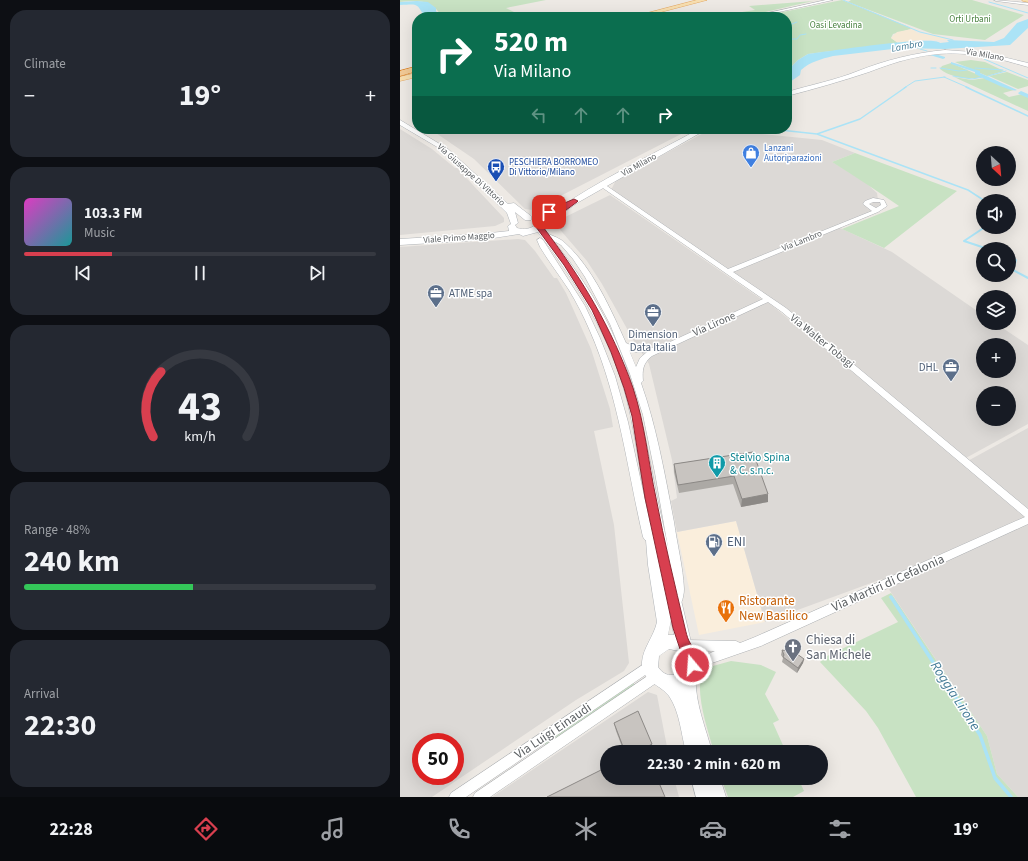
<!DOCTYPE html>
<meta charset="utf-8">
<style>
body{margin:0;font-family:"Source Sans 3",sans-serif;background:#242831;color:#f1f3f6;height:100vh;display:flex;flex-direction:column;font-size:15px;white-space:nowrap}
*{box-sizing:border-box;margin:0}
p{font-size:13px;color:#9ea1a6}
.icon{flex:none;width:22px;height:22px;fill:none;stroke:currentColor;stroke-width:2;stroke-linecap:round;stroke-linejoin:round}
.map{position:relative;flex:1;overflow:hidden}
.sheet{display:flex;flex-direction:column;gap:10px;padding:10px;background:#0d0f14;width:400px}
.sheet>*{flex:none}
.banner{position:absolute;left:12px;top:12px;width:380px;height:122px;border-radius:16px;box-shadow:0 4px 16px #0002;background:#0b6e4f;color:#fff;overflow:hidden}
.needle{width:26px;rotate:154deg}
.buttons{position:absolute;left:576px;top:146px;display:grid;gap:8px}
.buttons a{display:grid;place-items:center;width:40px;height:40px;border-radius:50%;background:#171b24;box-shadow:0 4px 16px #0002;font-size:20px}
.speed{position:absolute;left:12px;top:733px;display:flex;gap:8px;font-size:20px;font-weight:700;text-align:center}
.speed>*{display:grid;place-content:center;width:52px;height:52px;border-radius:50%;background:#171b24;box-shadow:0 4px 16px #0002;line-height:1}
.speed .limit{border:6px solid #d22;background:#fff;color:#111}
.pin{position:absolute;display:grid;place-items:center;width:34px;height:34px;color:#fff;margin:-17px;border-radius:8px;box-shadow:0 2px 6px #0006}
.me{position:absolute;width:44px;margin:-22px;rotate:342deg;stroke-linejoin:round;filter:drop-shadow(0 0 3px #0008)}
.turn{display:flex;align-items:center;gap:14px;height:84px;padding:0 16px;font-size:18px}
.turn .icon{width:52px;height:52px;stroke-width:2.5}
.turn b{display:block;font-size:28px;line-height:34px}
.lanes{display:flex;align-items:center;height:38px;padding:0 16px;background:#0003;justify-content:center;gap:20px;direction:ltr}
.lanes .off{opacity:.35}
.big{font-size:30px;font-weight:700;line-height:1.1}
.sheet .card{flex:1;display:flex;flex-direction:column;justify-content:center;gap:6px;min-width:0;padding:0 14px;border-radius:16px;background:#242831}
.sheet .dial{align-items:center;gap:0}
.dial svg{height:104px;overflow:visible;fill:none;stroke:#363941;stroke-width:7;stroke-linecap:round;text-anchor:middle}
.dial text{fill:#f1f3f6;stroke:none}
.song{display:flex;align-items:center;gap:12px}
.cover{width:48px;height:48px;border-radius:6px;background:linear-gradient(135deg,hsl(310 70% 55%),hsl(180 70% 35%))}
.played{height:4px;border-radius:2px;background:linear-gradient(90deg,#d83f4f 25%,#363941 25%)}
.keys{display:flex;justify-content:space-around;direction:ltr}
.heat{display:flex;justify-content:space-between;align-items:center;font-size:22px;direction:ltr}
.charge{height:6px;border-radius:3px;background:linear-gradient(90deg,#34c759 48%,#363941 0)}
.trip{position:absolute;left:200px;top:745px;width:228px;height:40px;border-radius:20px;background:#171b24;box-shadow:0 4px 16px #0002;font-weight:700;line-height:40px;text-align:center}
.dock{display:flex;height:64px;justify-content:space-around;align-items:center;background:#090b0e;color:#9ea1a6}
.dock .icon{width:28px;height:28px}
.dock .current{color:#d83f4f}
.dock b{font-size:18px;color:#f1f3f6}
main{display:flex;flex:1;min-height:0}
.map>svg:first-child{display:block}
.commercial{fill:#faeedc}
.industrial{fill:#dcd9d6;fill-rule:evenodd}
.green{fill:#c8e2c3}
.sand{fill:#f6e9d6}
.water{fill:#abe3f6}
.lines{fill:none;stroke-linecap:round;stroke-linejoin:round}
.stream-far3{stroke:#abe3f6;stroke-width:1}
.stream-far2{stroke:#abe3f6;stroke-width:1.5}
.stream-far1{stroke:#abe3f6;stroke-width:2}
.stream{stroke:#abe3f6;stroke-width:3.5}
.canal{fill:#abe3f6;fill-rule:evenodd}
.street-casing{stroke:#afb2b5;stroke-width:1}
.secondary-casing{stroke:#b0b4b8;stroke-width:1}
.primary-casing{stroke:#e3aa67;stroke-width:1}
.highway-casing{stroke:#da7a17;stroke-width:1}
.street{fill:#fff;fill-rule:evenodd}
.secondary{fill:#fff;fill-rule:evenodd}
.primary{fill:#f7deaf;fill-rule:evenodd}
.highway{fill:#f2ca96;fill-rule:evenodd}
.wall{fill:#aca9a5}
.shaded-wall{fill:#8c8986}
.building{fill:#c8c4c0;stroke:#8c8986}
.route{fill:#d83f4f;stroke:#8c2933}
.labels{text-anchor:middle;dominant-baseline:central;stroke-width:3;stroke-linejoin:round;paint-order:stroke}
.far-park-label{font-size:9px;fill:#47803e;stroke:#fff}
.far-street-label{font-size:9px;fill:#5c6063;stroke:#fff}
.far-shop-label{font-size:9px;fill:#366cbe;stroke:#fff;text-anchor:start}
.far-transit-label{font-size:9px;fill:#164399;stroke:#fff;text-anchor:start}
.far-water-label{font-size:10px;font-style:italic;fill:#437b96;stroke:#fff}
.service-label{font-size:11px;fill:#4e5e75;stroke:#fff;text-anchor:start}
.street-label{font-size:11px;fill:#5c6063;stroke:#fff}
.culture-label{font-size:11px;fill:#0d838f;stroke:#fff;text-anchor:start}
.near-service-label{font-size:13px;fill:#4e5e75;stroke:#fff;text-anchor:start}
.near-street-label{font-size:13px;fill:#5c6063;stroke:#fff}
.near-food-label{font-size:13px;fill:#c56008;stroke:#fff;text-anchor:start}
.near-worship-label{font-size:13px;fill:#5b616d;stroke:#fff;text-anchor:start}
.near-water-label{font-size:14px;font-style:italic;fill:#437b96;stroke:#fff}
</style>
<main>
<section class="sheet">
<div class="card"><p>Climate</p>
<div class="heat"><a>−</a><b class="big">19°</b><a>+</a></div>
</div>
<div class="card">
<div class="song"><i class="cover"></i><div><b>103.3 FM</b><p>Music</p></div></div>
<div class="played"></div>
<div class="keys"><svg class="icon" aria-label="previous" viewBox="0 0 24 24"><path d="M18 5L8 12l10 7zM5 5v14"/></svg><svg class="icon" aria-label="pause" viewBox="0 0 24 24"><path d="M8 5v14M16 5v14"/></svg><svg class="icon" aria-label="next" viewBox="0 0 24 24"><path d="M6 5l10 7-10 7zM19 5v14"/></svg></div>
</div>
<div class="card dial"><svg viewBox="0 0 100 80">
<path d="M14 69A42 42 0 1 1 86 69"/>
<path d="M14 69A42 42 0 0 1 20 19" stroke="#d83f4f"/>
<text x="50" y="56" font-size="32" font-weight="700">43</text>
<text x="50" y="72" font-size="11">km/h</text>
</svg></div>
<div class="card"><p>Range · 48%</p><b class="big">240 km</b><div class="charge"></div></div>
<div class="card"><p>Arrival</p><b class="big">22:30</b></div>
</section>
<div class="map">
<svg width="628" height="797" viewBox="0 0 628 797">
<rect width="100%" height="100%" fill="#ede9e4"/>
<path class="commercial" d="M336,521L365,622L299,635L277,532Z"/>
<path class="industrial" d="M0,129L32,149L55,168H57L104,218V222L95,226L0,235Z
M30,129H291L133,210L125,209L74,159Z
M311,129L422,140L455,153L432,162L463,180L477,193L478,200L485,205L438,227L492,252L583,315V323H595L628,345V424L564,459L384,310L211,190L216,180ZM583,345H609V371H583ZM583,393H609V419H583Z
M210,195L364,301L369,303L564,463L628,428V797H618L597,774L587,736L482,579L365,622L336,521L277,532L271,501L277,498L272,460L249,364L235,343L202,284L187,261L156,225L157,221Z
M118,239L125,240L135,251L154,278H157L166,293L191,349L210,409L213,427L194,431L214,525L229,663L224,671L176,700L32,797H0V247ZM21,742H55V776H21Z
M248,692L257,695L268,752H207V778H274L279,797H92Z"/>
<path class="green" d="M0,0H146L106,8L124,17H42C32,0 20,0 0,2Z
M442,0L509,27L511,29L493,34L491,38L498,43L408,54L398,60L387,71V17H358Z
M451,0H572L624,15L585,40L533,34L448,2Z
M413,1L344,17H310L355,10L349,6Z
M571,60L585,62L604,71L587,76L555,62Z
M551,63L583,77C570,80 551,78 540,69L542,66Z
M607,72L628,80V86L618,89L589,76Z
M554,77L572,80L585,78L614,90L603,93L609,97L622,94L628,97V111Z
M455,153L557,191L484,248L442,229L499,206C477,191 455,176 432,162Z
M491,593L587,736L597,774L618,797H516L478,728L466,711L420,662L425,657L498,622L481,598Z
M331,661L361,665L376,672L365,694L379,720L373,723L386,752H314C307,727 295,695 302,669Z
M234,683V685L145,745L144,743Z
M321,778H398L404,791L393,797H328Z"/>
<path class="sand" d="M512,29L517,33L543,37L547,40H517L498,43L491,38L497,32Z"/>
<path class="water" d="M17,1L28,2L36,8V11L40,17H25C16,3 19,4 0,5V2Z
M628,19V28L610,45L545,49L501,48L433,56C421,59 410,62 401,70L400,75L387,84V71L398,60L408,54C427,52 531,35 540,43L549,42L547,40L594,42L604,38L617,23Z"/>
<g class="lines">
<path class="stream-far3" d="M443,0L520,32L553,40
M589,2L628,13
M387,26L397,22
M387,39H397L400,35L406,34
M520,49L527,51
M579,55L587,58L584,59L628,78
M531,68H536
M540,68L559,71L567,70
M575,68L603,70
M553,76L572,79L583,77
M588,76L606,71
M544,77L569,88
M504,88L515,81L545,77"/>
<path class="stream-far2" d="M566,87L628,116
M371,129L417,134L460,119L506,87
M417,134L568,190L585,201"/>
<path class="stream-far1" d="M585,227L564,241L588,249
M609,256L616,260L613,270L628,278"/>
<path class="stream" d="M491,597L580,735L595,778L611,797"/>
<path class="canal" d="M532,53L545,57V58L543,59L530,55Z
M551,62L580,71V73L617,90C612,93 583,78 575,74V72L551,64Z
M621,91L628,94V98L619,94L618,93Z"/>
<g class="street-casing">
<path id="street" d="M426,0H433L356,17H349Z
M594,0L628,3V5L596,1Z
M200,184H204L328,269L472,211L463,204L465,201L473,198L484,200L487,206L478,212L333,272L386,308L628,509V524L361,646L312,663L292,672L288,671L286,667L288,663L315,651L284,650L280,649L279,645L280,641L284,640L336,641L340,643L355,637L625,517L382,312L368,302L252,356C243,363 242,370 243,381L241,383C257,428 265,476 274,522C277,544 283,567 284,589C284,593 283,599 281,603L277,605L273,603L272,600L274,590L272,570L255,473L243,415L230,374L210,324L185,277L173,259L161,245L141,234L144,232L146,233C153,236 160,238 165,243C193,268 211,310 226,343L237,348H257L363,299L200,186ZM473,202H480L481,205L476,208L469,204ZM229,350L236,352H247L240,358L236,367Z
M140,238L143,240L185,306L200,338L215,376L228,422L253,537L251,540L248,541L245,540L243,537C227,468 219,397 190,331C184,317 177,303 169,290C160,276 149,262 140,247L137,240Z
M250,660L254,661L256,665L254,669L66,797H49L51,793Z
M255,671L259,673L261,677L259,681L90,797H73L75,793Z"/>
</g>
<g class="secondary-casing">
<path id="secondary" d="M545,50L586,53L628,63V67C607,61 587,55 566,54C530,51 500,60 469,72C442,81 414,89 387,96V92C410,85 436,80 458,71C486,60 514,53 545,50Z
M0,120L48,149L108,204L114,203L131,216V220H125L115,212L118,223L115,225L117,228C132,233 141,220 153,212C199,180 250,156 299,129H307L177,203L143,227C164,254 184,280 200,309C234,369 244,431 257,497C267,546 280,594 291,642C297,648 302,658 299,667C298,670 296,673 296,676C294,701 306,728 312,752H286C281,734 280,712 269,696C260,684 241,682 242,662C243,648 254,636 257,622L248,565L245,528L250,523C241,482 237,441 227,400C211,338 177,283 138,232L123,236L119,234L81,240L0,245V239L81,234L109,231L108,226L111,224L107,213L44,151L0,125ZM271,620L274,635H268ZM269,649L279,651L285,658C284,674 268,682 258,667L259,656Z
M291,778H320L326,797H296Z"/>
</g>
<g class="primary-casing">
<path id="primary" d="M297,0H307L242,17H232Z
M622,0H628V2L623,1Z
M17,73V77L0,81V77Z"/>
</g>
<g class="highway-casing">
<path id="highway" d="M14,67H17V71L0,76V71Z"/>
</g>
<use href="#street" class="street"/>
<use href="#secondary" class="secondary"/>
<use href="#primary" class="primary"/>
<use href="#highway" class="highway"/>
</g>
<path class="wall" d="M353,452L368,502L341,507L333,484L279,493L274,472V464Z
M382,650L404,659L403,663L397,673L382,662L383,658L381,655Z
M214,723L253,752H224L216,731Z"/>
<path class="shaded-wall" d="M368,494V502L341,507L342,499Z
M404,659L403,663L397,673L398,668Z
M252,744L253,752H246L245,748Z"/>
<path class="building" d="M353,452L368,494L342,499L334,476L278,485L274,464Z
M389,648L404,659L398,668L383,657L384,655L382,650L387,651Z
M238,711L252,744L245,748L247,752H225L214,723Z
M207,767V778H257L265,797H147Z"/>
<path class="route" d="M174,199L178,201L177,202L143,227C181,277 212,328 233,388C245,424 248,461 256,498C264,541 275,585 285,628C286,632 287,637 289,641C294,651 302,657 297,669L292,671L288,669L285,656L280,649L273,628L245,498L232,416L224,388L211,352L192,310L164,265L136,227L151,214H146V211Z"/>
<defs>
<g id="shop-pin" transform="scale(0.9)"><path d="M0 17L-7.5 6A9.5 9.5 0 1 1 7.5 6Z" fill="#3f7fe0" stroke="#fff"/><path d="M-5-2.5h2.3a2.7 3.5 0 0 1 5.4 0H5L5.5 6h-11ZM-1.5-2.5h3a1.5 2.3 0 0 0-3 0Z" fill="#fff"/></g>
<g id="bus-pin" transform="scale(0.9)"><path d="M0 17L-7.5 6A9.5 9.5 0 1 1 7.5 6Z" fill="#1a4fb4" stroke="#fff"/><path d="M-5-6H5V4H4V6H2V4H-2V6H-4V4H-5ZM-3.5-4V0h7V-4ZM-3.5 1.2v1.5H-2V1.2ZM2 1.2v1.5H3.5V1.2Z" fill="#fff"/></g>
<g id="office-pin" transform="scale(0.9)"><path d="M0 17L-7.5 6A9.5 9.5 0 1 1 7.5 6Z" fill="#5c6f8a" stroke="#fff"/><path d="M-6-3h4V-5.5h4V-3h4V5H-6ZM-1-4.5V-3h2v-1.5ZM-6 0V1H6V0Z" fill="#fff"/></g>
<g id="building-pin" transform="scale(0.9)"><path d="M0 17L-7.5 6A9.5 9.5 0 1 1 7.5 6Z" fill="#0f9aa8" stroke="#fff"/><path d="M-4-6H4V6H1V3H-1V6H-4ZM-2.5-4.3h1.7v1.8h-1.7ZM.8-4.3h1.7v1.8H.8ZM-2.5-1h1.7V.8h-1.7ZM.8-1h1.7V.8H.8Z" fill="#fff"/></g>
<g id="fuel-pin" transform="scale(0.9)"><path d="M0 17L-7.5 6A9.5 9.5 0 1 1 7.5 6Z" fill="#5c6f8a" stroke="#fff"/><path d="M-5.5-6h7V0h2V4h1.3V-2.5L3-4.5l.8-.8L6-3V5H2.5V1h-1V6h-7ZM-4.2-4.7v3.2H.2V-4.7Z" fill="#fff"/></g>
<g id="restaurant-pin" transform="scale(0.9)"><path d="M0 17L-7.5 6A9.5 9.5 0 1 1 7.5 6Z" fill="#e8710a" stroke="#fff"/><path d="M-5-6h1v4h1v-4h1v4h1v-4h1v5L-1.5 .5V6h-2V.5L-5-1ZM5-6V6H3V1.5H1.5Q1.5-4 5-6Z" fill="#fff"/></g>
<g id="church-pin" transform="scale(0.9)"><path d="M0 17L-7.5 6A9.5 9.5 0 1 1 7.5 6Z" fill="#6b7280" stroke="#fff"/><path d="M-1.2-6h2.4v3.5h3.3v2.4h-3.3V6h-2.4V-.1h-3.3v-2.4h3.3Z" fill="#fff"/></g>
</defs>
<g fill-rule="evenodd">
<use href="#shop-pin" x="351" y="153"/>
<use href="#bus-pin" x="96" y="167"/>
<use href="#office-pin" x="36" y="293"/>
<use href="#office-pin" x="253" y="312"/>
<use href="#office-pin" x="551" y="367"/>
<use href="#building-pin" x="317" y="463"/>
<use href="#fuel-pin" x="314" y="542"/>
<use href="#restaurant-pin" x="326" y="608"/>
<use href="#church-pin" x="393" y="647"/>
</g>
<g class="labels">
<g class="far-park-label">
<text x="570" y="19">Orti Urbani</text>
<text x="436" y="25">Oasi Levadina</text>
</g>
<g class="far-street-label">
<text transform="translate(585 55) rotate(10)">Via Milano</text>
<text transform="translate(239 165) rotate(-29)">Via Milano</text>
<text transform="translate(71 175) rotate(42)">Via Giuseppe Di Vittorio</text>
<text transform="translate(59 238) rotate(-4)">Viale Primo Maggio</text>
<text transform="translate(402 241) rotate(-22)">Via Lambro</text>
</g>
<g class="far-shop-label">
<text x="364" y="148">Lanzani<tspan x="364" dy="10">Autoriparazioni</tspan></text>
</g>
<g class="far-transit-label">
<text x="109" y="162">PESCHIERA BORROMEO<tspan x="109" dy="10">Di Vittorio/Milano</tspan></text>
</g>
<g class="far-water-label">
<text transform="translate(507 46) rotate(-10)">Lambro</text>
</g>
<g class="service-label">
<text x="49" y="293">ATME spa</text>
<text x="253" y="334" text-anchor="middle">Dimension<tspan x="253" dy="13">Data Italia</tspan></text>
<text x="538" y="367" text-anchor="end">DHL</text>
</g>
<g class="street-label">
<text transform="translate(314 324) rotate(-24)">Via Lirone</text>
<text transform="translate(422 341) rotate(39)">Via Walter Tobagi</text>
</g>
<g class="culture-label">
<text x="330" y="457">Stelvio Spina<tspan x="330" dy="13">&amp; C. s.n.c.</tspan></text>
</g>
<g class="near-service-label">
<text x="327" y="542">ENI</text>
</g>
<g class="near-street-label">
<text transform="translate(488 583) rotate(-24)">Via Martiri di Cefalonia</text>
<text transform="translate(153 731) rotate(-34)">Via Luigi Einaudi</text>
</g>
<g class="near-food-label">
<text x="339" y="601">Ristorante<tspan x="339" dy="15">New Basilico</tspan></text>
</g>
<g class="near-worship-label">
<text x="406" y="640">Chiesa di<tspan x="406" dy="15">San Michele</tspan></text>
</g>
<g class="near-water-label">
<text transform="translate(555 696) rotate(57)">Roggia Lirone</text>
</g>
</g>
</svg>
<div class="buttons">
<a><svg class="needle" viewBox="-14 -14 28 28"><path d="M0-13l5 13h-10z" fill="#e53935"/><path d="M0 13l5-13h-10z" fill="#9ea1a6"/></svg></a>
<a><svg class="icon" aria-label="sound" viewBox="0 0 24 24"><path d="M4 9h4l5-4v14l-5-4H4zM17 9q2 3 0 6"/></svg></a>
<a><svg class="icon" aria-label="search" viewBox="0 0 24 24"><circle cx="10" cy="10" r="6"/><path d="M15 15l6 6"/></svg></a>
<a><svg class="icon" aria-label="layers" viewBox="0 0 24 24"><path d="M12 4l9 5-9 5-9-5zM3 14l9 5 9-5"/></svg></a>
<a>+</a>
<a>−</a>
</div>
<div class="speed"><div class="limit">50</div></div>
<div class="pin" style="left:149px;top:212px;background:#d93025"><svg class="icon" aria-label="arrive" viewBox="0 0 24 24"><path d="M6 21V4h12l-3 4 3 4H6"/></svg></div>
<svg class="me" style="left:292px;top:665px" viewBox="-20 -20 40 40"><circle r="17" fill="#d83f4f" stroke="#fff" stroke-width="3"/><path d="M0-11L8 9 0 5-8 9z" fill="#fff"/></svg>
<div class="trip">22:30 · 2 min · 620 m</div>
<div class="banner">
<div class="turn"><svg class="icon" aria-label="right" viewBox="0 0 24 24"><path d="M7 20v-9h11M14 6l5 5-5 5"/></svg><div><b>520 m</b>Via Milano</div></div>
<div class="lanes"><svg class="icon off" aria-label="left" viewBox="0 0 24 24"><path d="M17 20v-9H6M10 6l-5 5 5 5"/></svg><svg class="icon off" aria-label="ahead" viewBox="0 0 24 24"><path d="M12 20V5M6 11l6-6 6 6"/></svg><svg class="icon off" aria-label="ahead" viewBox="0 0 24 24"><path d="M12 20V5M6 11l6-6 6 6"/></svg><svg class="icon" aria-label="right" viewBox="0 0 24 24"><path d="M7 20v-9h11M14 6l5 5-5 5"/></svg></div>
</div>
</div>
</main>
<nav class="dock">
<b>22:28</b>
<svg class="icon current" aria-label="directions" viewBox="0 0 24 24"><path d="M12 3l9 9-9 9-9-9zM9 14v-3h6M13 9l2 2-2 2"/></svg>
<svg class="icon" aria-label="music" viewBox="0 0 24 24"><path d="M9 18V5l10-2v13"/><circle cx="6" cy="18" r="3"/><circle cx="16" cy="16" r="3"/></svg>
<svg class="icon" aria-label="phone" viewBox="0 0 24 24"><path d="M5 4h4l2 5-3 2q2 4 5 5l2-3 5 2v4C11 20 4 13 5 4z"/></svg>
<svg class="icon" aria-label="climate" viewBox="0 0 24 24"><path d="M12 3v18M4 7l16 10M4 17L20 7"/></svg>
<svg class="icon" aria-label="car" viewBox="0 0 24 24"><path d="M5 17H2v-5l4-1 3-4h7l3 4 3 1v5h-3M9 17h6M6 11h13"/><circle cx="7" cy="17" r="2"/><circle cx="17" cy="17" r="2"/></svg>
<svg class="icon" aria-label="filters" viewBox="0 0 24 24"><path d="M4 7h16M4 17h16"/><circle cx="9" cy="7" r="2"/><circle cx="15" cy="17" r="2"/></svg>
<b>19°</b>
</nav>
